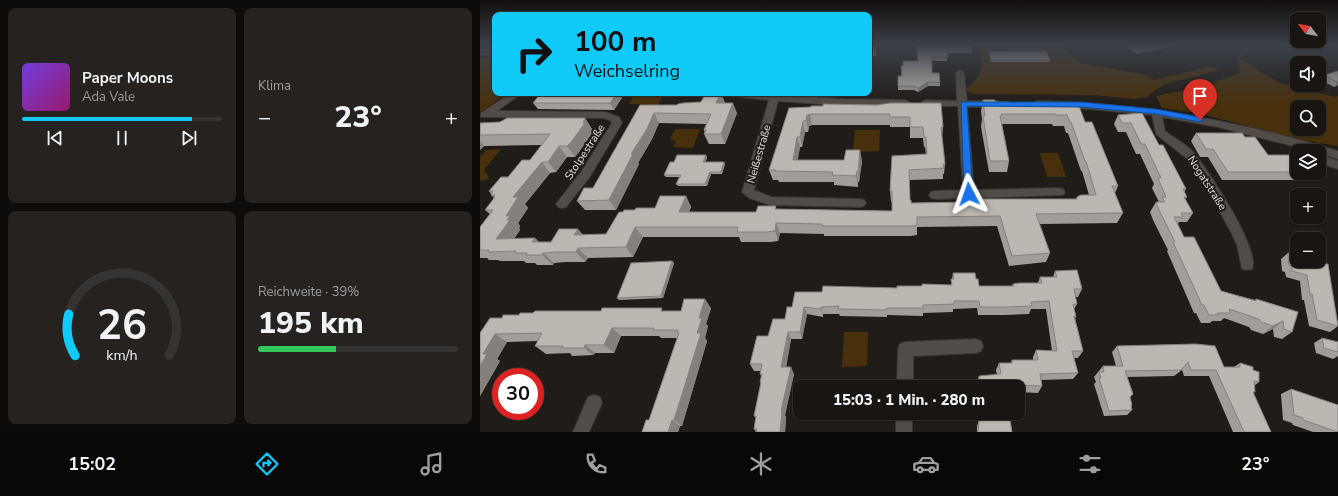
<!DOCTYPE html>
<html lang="de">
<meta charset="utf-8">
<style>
body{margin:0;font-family:"Nunito Sans",sans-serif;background:#252220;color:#f1f3f6;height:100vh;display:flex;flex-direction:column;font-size:15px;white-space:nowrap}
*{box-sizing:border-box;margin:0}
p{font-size:13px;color:#9f9f9f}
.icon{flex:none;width:22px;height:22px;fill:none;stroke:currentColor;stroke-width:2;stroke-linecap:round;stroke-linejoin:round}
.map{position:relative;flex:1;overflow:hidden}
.side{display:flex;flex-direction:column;gap:8px;padding:8px;background:#0d0c0a;width:480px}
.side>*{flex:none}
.hud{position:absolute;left:12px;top:12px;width:380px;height:84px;border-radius:8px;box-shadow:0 1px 3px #0004,0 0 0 1px #363432;background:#10cafa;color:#111;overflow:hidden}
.needle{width:26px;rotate:301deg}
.tools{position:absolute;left:810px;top:12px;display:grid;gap:8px}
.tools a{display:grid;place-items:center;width:36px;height:36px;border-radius:8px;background:#181512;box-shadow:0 1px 3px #0004,0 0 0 1px #363432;font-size:20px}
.speed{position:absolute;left:12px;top:368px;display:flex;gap:8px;font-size:20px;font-weight:700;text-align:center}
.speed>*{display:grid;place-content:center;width:52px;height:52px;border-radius:50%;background:#181512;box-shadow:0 1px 3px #0004,0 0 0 1px #363432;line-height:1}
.speed .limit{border:6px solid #d22;background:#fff;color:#111}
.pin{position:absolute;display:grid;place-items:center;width:34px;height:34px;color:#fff;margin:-41px -17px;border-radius:50% 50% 50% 0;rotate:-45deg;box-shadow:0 0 4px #0007}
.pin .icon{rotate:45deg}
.me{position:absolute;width:44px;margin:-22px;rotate:356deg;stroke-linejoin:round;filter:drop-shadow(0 0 3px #0008)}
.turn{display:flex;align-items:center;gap:14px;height:84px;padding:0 16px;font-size:18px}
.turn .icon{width:52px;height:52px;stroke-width:2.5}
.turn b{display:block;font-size:28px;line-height:34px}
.big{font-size:30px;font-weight:800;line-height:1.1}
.side .widget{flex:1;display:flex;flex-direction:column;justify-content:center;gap:6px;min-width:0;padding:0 14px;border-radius:8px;background:#252220}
.side .dial{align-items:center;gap:0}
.dial svg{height:104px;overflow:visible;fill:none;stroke:#363432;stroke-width:7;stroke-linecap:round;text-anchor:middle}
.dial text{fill:#f1f3f6;stroke:none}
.song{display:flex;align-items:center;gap:12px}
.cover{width:48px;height:48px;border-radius:6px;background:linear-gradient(135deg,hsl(260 70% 55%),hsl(320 70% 35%))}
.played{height:4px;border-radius:2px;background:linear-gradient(90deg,#10cafa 85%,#363432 85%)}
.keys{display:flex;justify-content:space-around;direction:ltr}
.heat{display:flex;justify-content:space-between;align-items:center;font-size:22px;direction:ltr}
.charge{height:6px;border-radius:3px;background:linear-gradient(90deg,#34c759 39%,#363432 0)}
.side .tiles{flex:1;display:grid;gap:8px;grid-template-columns:repeat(2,1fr)}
.trip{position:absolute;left:313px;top:380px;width:232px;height:40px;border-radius:8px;background:#181512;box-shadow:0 1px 3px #0004,0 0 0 1px #363432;font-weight:800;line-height:40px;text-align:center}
.menu{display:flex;height:64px;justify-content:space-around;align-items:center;background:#0a0807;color:#9f9f9f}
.menu .icon{width:28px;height:28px}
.menu .current{color:#10cafa}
.menu b{font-size:18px;color:#f1f3f6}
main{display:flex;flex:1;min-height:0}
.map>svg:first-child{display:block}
.green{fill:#48300d;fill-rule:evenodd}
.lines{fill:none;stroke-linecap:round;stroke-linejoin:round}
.minor-casing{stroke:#383633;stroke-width:2}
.minor{fill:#514c47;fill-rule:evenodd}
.wall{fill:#a29d98}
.shaded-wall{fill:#84807c}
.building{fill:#bcb7b1;stroke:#84807c}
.route{fill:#1a73e8;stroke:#114b97}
.labels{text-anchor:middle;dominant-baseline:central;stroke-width:4;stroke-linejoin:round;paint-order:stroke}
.street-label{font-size:11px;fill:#e0ddda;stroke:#201c18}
</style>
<main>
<section class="side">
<div class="tiles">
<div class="widget">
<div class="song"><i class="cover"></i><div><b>Paper Moons</b><p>Ada Vale</p></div></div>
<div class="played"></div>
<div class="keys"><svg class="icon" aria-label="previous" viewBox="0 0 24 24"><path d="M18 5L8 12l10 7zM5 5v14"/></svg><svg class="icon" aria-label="pause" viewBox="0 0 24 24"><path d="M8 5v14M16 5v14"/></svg><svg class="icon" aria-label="next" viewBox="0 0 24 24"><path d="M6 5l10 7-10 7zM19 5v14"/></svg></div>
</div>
<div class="widget"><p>Klima</p>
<div class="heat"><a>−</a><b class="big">23°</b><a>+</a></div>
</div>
<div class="widget dial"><svg viewBox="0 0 100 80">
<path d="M14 69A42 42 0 1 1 86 69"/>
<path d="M14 69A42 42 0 0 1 9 37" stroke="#10cafa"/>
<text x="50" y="56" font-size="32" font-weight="700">26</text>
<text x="50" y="72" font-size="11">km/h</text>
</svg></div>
<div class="widget"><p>Reichweite · 39%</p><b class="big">195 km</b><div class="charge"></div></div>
</div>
</section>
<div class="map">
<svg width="858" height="432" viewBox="0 0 858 432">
<rect width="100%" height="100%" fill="#201c18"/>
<path class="green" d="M499,45H584L582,47L600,63L663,74L674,80L731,66L740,70L685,84L677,89L667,97L655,99L614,95L494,94L488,92L487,88C505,73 502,67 499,45Z
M768,45L772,46L761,59L799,83L855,97L858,96V146L817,139L718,113L682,108L676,96L723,86L760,73L757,57ZM817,107H839V129H817Z
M0,58L15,59V93H28L0,112Z
M155,93H184L178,105L149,104Z
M195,129H220L213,148L193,147L196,142L190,139Z
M375,130H400L399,151L373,152Z
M21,149L4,170L9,177L6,180H0V157L6,150Z
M560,153H578L586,177H567Z
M364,332H388L387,366L362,367Z"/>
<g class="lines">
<g class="minor-casing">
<path id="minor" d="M0,49L15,50V56L0,55Z
M480,70L484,73L487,101H518L523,104L518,107H487L494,190L579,188L583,189L585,192L583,195L455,199L451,198L449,195L451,192L455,191L483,190L478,106H445L440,103L445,100L477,101L476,73Z
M31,93H42L17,111L125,112L139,117L142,123L109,178L86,207L82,208L78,207L76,204L101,172L132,123L131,121L124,118L1,117V113Z
M247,93H275L361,99L426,100L431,103C424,111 315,102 298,101L274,190L291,197L380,199L384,200L386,203L384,206L380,207L290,205L269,198L262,192L289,100L252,96Z
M557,101C659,103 760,121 858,151V159L839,153V151H833L738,127L682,117L685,131C694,138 706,144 714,153C728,170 781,250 772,269L767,270L762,269L757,245L752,234L721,177L705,157L676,134L672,115L610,109L554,106L552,104Z
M839,155L858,161V169L839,163Z
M496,339L501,341L503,346L501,351L496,353L433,356V387H417L418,349L420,344L425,342Z
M114,395L120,397L122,403L109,432H93L108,397Z
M416,413H432V432H416Z"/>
</g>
<use href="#minor" class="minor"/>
</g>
<path class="wall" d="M389,45L396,52V56H389Z
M437,45L492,49V53H467V61H452V73L460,82V86H448L438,92L434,90H418V76H421L423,66L438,61Z
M646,45H699L657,54Z
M509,52L570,60L569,62H511L509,54Z
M858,71V85L854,87L841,80L845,75Z
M145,93L134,110L58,109L53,103Z
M226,93H241L245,103H244L257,113L245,144H229L224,134L225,133L224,130L226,124L179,123L172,139L158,163L159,164L136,210H105L97,201L113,188L160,105H197L221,102Z
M503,100L529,103L572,106L605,122L638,186L635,193L643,213L637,223L559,224L570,253L566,262L529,266L517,226L437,227V235L430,236H344V234L300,233L298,241L291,242H261L259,237H163L153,257L108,258L105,262H86L74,263L73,265H57L55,263H46L44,261H20L18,260H9L7,258H0V227L10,214L5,210L14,198L11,195V194L9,191L28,177L50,160L62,145L4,146L0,150V123L105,118L112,129L111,132L112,133L99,152L95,157H87L76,172L70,173L45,204L48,208L38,223L40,226L39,228L40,230L34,239L55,238L59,242H71L103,235L126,234L143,212L155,210L175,208L206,196L211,207L209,212H276L297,209L412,211V202H411L410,191L412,156L446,154L445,147H444L443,138H430V127H410V125H332L329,126L328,132H325L322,147H320L317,160L382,161L379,182H378V187L354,185V182H299L298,180H293L289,170L309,108L397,105L463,127L462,138L465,164L464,174H463V179L430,180V200L431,203L490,202L491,199H596L597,197L609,195L602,171H601L588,133H586L584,126H573L572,124H522L529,161L527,172H509L501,127L502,119L501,111Z
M662,113L679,145L706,189L704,192L707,197L705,199L713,213L707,222H699L698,224L704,237L741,291L775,300L776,299L818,312L812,332L802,339L794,337L793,329L783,334L771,330L769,327L744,318L741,321H732L730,323H721L716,313H714L687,251L688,250L673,220L670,212L676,202H679L672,188L674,184L660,154H656L646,132H638L634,124L638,115Z
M716,133L765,137L788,155H817V173H839V164L842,167L840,170L842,172L835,180H742L728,157H720L711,141Z
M226,155L227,158L225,162H244L245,164L242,174H231L227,186H198L196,184L199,177H186L184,175L194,162Z
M808,253L836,261L858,326L850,332L829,326L824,300H822L820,281L806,277L805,272L802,271L801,259Z
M192,261L194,263L183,298L139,300L137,298Z
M575,271L602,289L598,297H595L597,304L594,309L596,317L595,318L603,351L598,358H594L598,373L593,379L561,380L562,386L558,393L538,392V387H497V382L499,376L517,375L516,370L519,363H531L532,360H553V357L556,350L572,351L566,309H551L549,314L525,315H498L497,308L473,309V312L443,313V316L407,315V317L360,316L359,314H343V317L327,314L322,339H311L306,367L314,374L305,415L306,417L305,432H276L274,429L276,418L274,416L281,384L280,382L281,376L280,374L281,371H274L270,364L288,336L305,319L312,307L342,292L471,285V279H472L473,273L496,279L499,286H532L533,284L558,283L560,277H573Z
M231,308L226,324L228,326L225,338L227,341L202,426H200L198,432H162L169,420L197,338H181L179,336H141L134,353H115L113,355L92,356L90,353L66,354L55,346L58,341L27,342L17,359L20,361L0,396V333L22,318L39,315L201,311Z
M842,338L858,352V356L853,359L836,353L834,343Z
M637,346L744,367H754L760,363L773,370L779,382L774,386L775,392L773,393L791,432H753L729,376H704L702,370L694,376L647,377L650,397L652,405L651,406L652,410L647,415L624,416L614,384L616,382L614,377L623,366H636L632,352Z
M811,389L858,432H833L813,425L812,423L803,420L801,394Z
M498,413H529L532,432H497V426L499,420Z"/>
<path class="shaded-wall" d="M669,45H699L657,54L661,47Z
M448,82V86L438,92V88Z
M857,82H858V85L854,87Z
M137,93H145L134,110L130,103Z
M241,93L245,103L240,113L236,103Z
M253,103L257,113L245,144L241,134Z
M174,113L179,123L172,139L158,163L159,164L136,210L129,200L151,154Z
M330,114L332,125L329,126L328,132L326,121L327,115Z
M105,118L112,129L111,132L112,133L99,152L95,157L87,146L103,123Z
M323,121L325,132L322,147L320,137Z
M317,137L320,147L316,171L313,160Z
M0,141L4,146L0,150Z
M79,146L87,157L76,172L68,162Z
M380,150L382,161L379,182L378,172Z
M226,155L227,158L224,165L223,162Z
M62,162L70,173L45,204L48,208L38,223L40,226L39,228L40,230L27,249L16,239L27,220L26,216L33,197Z
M244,162L245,164L242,174L241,172Z
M377,171L378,182V187L376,176Z
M230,172L231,174L227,186L225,184Z
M206,196L211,207L205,222L199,212Z
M296,223L300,233L298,241L295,231Z
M155,227L163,237L153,257L146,247Z
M98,229L107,239L94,235Z
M55,238L65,248L52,242Z
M98,248L108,258L105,262L96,252Z
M63,253L74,263L73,265L62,255Z
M192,261L194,263L183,298L181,296Z
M225,299L231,308L226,324L228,326L225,338L227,341L202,426L194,420L217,333L219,318Z
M324,307L327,314L322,339L320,332Z
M341,307L343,314V317L341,309Z
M803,321L793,329L783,334L793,326Z
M132,328L141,336L134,353L124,345Z
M308,332L311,339L305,374L301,367Z
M15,334L27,342L17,359L20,361L0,396V366L3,354Z
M105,345L115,353L113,355L104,348Z
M311,367L314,374L305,415L306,417L305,432H300L301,411Z
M192,420L200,426L198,432H188Z"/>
<path class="building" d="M389,45H394L396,52H389Z
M437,45H492V49H467L468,57H452V73H459L460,82H448L438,88L434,86H418V76H422L421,66H423V61H438Z
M658,45H669L661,47Z
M536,51H566L570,60H511L509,52Z
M858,71V82H857L845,75Z
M61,93H137L130,103H53Z
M226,93H241L236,103H253L241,134H224L226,130H224L231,114L174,113L167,129L151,154H153L129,200L97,201L104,188H113L160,105H197L198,104L203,103L221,102Z
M503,100H515V102H529V103H572V106H599L605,122H612L638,186H632L643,213L556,214L570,253L532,256L520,216L437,217V225L430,226H342V224L296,223L295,231L287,232H257L258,227H155L146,247L98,248L96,252H76L63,253L62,255H46L47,253H35L36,251L8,252L9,250H0V227L13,210H5L15,197H13L15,195H11L13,191H9L21,177H28L42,160H50L70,134L0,135V123H1L20,122L27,118H105L103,123H105L92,141L87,146H79L68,162H62L33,197H38L26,216H30L27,220H30L16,239L55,238L52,242H71L79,229H98L94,235L126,234L139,212H143L144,210H155L156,208H175L180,196H206L199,212H276L278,206H296L295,209L412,211V191H410L412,156L447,154L446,137H444L443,127H430V117H410V114H330L327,115L326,121H323L320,137H317L313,160H364L366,150H380L378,172L377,171L376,176L352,175L353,172L295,171L296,170H289L309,108L331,107V106H343V104L397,105L410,103H461L463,127H461L465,164H463L464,168L429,170L430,200H431V203L491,202V199H597V197L601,195H616L606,161H605L591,122H590L587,115H576V114H521L522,116H520L529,161H510L503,116H505Z
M662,113L679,145H683L706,189H703L707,197H704L713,213H701L703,217H694L704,237H714L741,291L776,301V299L818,312L812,332L804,329L803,321L793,326L781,322L779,319L749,309L750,313H737L738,315H729L724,305H722L693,242H695L679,210L676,202H685L682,197H686L678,178H681L665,144H661L651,123H642L638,115Z
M716,133H762L765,137H775L788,155H817V172H748L733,149H726Z
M197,155H226L223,162H244L241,172H230L225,184H196L201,175H184L190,162H194Z
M839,164L842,167H839Z
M839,169L842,172H839Z
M808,253L817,256V261H836L848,264L858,326L837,320L832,294H830L827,275L812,271V266L809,265Z
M192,261L181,296L137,298L151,263Z
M597,270L602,289H594L597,304H593L596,317L594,316L603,351H592L598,373L560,374L562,386L534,385L521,382L522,387H499V376L521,374L519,363H532V360H558L556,350L577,351L569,301L551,302L552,306L527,307H500L499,301H474V304L443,305V308H407V310L358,309L359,306L341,307V309L324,307L320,332H308L301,367H311L301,411H302L300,432H276L277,429H274L276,416H274L281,382H280L282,374H280L282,364H270L277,336H288L293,319H305L307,307H312L315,292H342L343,286L417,288V286H442V284L472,285L471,279H474L473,273H495L496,279H498L499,286H534L533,284L540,283H562L560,277H577L575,271Z
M204,299H225L219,318H222L217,333H221L194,420H192L188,432H162L166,420H169L199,333H197L198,330H173L174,328H132L124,345H105L104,348H82L83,346H55L62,333L15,334L3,354H7L0,366V333L10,318H22L23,315H39L40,313H53L55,311H121L122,308H182L181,311H201Z
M842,338L858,342V352L844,348Z
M716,344L735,346L744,367H760V363L773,367V370L779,372V382L774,381L775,392H773L791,432H764L736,370H711L708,362L701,370L645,371L653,394L650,397L652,405H651L652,410L629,411L619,378H621L619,372H624L623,366H643L637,346Z
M811,389L858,405V432L823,420V418L814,415Z
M501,413H529L532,432H498L499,420H502Z"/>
<linearGradient id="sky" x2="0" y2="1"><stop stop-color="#120f0d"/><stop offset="0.43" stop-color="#3c4048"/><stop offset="1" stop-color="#3c4048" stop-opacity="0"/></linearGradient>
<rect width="858" height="105" fill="url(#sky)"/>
<path class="route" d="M481,102H601L676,109L720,117L724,120L720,122L676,114L601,107L487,106L493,194L489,198L484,194Z"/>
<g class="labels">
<g class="street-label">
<text transform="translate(105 152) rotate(-57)">Stolpestraße</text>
<text transform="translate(279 154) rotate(-74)">Neißestraße</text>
<text transform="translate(727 183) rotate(57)">Nogatstraße</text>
</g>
</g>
</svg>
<div class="tools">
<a><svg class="needle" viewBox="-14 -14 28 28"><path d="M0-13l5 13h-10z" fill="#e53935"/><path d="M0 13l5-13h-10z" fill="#9f9f9f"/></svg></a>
<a><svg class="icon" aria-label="sound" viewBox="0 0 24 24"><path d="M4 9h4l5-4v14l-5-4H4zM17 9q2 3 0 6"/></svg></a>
<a><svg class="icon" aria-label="search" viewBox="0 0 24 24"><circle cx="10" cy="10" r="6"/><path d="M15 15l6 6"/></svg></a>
<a><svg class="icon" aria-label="layers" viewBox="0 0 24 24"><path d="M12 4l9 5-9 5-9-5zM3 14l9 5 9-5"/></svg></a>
<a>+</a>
<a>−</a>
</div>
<div class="speed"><div class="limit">30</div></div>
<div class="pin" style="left:720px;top:120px;background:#d93025"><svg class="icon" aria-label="arrive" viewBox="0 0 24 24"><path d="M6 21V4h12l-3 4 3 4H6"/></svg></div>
<svg class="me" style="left:489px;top:194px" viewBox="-20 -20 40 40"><path d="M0-17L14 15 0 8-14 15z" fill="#1a73e8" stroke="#fff" stroke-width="4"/></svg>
<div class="trip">15:03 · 1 Min. · 280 m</div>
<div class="hud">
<div class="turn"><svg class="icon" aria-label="right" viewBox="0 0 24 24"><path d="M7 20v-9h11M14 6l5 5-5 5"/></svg><div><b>100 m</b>Weichselring</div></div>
</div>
</div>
</main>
<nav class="menu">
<b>15:02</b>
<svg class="icon current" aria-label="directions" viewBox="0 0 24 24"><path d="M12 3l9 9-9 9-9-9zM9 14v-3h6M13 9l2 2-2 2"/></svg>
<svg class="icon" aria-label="music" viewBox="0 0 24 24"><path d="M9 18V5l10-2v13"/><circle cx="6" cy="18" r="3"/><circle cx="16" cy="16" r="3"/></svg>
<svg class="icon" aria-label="phone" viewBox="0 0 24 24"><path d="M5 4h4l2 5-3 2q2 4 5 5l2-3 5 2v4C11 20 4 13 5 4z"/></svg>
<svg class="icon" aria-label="climate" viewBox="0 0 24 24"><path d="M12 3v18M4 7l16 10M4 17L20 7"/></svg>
<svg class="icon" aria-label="car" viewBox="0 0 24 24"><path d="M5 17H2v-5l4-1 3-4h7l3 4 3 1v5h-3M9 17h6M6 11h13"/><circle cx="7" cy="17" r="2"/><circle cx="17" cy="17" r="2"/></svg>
<svg class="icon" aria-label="filters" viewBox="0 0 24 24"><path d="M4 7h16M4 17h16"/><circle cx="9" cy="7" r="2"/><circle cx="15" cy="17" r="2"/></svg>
<b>23°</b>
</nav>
